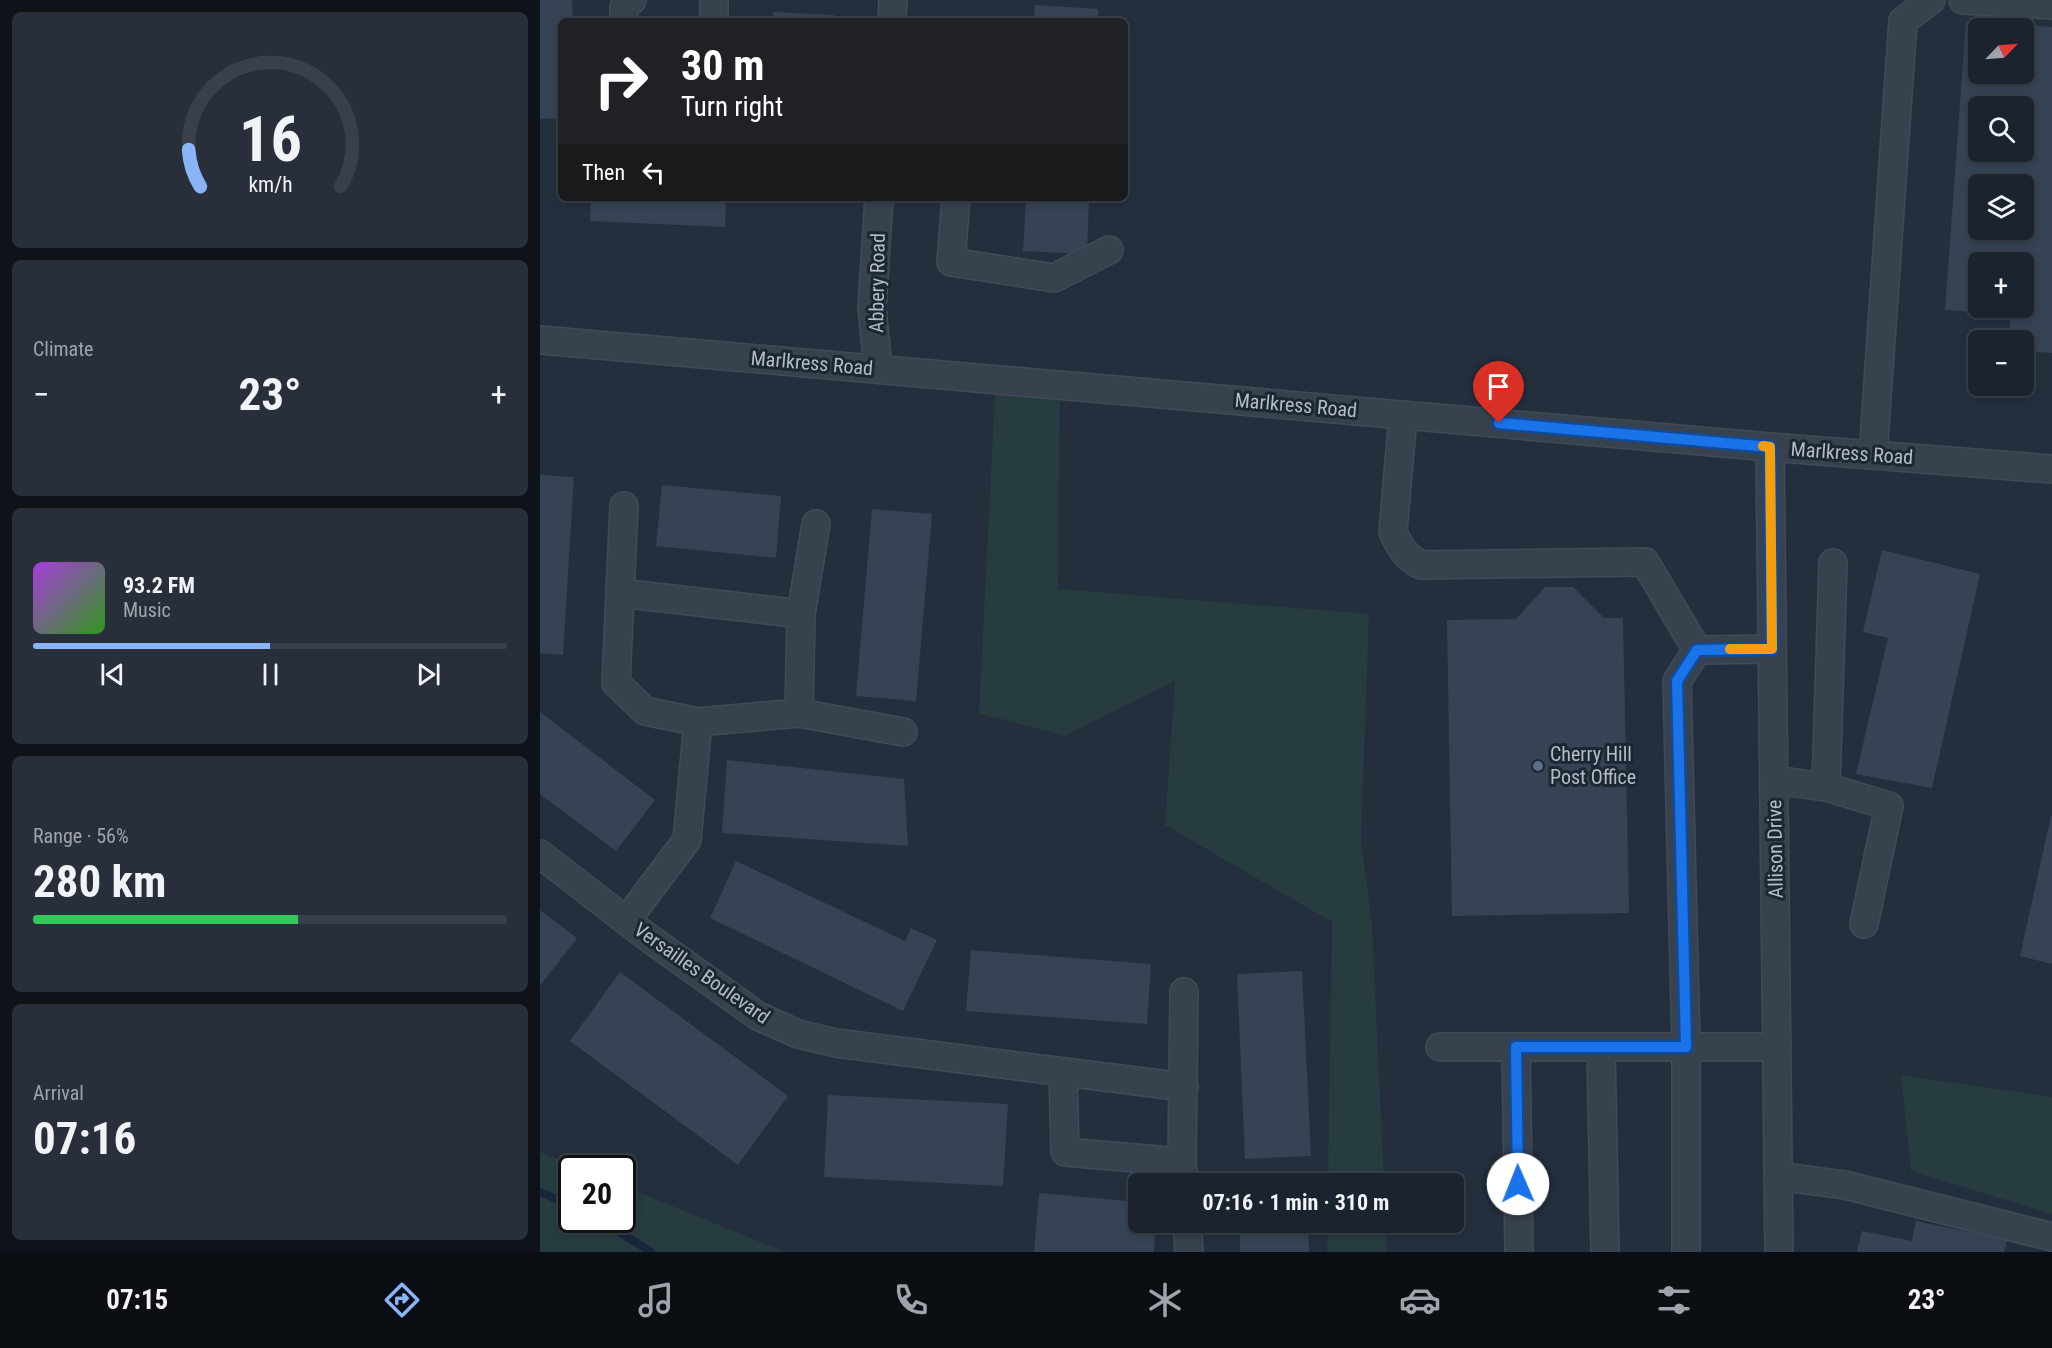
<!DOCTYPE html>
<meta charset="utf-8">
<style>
body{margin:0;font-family:"Roboto Condensed",sans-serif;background:#282f3a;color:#f1f3f6;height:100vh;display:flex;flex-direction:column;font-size:22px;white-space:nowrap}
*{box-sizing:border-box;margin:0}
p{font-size:20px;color:#a0a4aa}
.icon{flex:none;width:33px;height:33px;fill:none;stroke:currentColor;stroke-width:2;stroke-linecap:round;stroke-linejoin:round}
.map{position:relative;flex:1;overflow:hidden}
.sheet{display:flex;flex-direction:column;gap:12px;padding:12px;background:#0f1319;width:540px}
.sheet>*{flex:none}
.top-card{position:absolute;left:18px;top:18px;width:570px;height:183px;border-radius:9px;box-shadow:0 3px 9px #0003,0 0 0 2px #39404a;background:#202124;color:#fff;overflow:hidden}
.needle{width:39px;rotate:65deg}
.controls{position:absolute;left:1428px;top:18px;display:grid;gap:12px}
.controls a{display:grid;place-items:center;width:66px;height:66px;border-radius:9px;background:#1b232e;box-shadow:0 3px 9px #0003,0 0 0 2px #39404a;font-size:30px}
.speed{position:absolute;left:18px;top:1155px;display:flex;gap:12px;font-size:30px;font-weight:700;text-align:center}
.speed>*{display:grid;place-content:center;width:78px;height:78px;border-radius:50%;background:#1b232e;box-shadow:0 3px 9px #0003,0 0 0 2px #39404a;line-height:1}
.speed .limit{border:3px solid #111;border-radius:9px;background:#fff;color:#111}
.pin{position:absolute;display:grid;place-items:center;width:51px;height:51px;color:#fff;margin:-62px -26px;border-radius:50% 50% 50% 0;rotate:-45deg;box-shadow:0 0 6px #0007}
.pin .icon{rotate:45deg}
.me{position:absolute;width:66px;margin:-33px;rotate:359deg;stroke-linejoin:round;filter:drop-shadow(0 0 4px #0008)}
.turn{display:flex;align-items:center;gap:21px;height:126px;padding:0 24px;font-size:27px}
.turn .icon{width:78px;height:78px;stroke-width:2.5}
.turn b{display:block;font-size:42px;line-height:51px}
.then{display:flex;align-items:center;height:57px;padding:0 24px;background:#0003;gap:12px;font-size:22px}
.big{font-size:45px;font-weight:700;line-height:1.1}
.sheet .widget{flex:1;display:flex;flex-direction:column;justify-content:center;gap:9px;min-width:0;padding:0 21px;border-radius:9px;background:#282f3a}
.sheet .dial{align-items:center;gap:0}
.dial svg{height:156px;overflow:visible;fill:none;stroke:#39404a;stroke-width:7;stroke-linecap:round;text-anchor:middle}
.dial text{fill:#f1f3f6;stroke:none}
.song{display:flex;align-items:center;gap:18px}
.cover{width:72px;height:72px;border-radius:9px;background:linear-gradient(135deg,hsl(280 70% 55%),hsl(110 70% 35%))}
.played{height:6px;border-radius:3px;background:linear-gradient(90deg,#8ab4f8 50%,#39404a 50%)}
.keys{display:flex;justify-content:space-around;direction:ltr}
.heat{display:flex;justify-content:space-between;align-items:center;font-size:33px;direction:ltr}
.charge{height:9px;border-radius:4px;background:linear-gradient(90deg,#34c759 56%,#39404a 0)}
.trip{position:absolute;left:588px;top:1173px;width:336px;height:60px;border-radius:9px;background:#1b232e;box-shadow:0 3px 9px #0003,0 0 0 2px #39404a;font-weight:700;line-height:60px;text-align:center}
.dock{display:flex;height:96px;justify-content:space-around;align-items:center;background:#0b0e12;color:#a0a4aa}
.dock .icon{width:42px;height:42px}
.dock .current{color:#8ab4f8}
.dock b{font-size:27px;color:#f1f3f6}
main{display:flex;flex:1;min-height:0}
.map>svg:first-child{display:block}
.green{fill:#263c3f}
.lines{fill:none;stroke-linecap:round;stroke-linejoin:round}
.stream{stroke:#17263c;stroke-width:8}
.building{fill:#364354;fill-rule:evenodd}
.minor-casing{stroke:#414a57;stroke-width:30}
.minor{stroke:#38414e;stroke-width:27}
.route-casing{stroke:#114b97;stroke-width:15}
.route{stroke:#1a73e8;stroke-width:10}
.slow{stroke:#f59e0b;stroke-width:10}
.service-dot{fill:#5c6f8a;stroke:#1d2633;stroke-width:2}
.labels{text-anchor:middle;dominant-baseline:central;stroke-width:6;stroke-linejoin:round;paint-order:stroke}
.street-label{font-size:20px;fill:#b4bcc9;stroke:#1d2633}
.poi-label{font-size:20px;fill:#b4bcc9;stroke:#1d2633;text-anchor:start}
</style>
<main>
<section class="sheet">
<div class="widget dial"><svg viewBox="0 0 100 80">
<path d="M14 69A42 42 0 1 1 86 69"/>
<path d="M14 69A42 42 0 0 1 8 50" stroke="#8ab4f8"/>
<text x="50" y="56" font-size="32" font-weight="700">16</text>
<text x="50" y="72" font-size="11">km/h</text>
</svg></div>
<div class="widget"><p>Climate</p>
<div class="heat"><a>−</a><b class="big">23°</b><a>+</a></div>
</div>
<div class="widget">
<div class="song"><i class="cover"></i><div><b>93.2 FM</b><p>Music</p></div></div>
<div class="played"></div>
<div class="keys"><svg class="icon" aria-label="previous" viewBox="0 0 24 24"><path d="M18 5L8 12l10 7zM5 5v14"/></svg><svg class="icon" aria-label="pause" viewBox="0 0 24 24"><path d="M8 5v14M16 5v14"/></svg><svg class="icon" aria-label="next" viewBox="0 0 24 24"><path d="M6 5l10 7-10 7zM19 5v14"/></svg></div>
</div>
<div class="widget"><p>Range · 56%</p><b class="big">280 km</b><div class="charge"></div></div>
<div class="widget"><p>Arrival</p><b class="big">07:16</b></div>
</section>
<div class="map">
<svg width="1512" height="1252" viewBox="0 0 1512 1252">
<rect width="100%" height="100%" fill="#242f3e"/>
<path class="green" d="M456,376L520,379L518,589L829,614L821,840L832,925L844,1183H788L792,922L625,825L635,681L524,736L439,713Z
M1361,1075L1512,1097V1214L1371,1171Z
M0,1152L41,1168H32V1220H82L83,1186L245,1252H0Z
M788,1223H846L847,1252H787Z"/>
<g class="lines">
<path class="stream" d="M0,1192L32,1206
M60,1220L111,1252"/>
</g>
<path class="building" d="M0,0H32L33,21H21V118L0,119Z
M495,5L558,9V21H494Z
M233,12L294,15V21H233Z
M1426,21L1512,27V353L1484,351V340H1469L1471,315L1405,310ZM1438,28H1484V74H1438ZM1438,106H1484V152H1438ZM1438,184H1484V230H1438ZM1438,262H1484V308H1438Z
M51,198H186L185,227L50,221Z
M486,198H549L547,254L483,251Z
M0,475L34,477L23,655L0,653Z
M122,485L241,496L236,558L116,546Z
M332,509L392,514L376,701L316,696Z
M1342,550L1440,574L1392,788L1316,774L1348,638L1323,632Z
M1005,587H1033L1064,618H1083L1089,913L912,916L907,620L976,619Z
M0,712L115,800L76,851L0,794Z
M187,760L364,779L368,846L182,833Z
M1511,816H1512V964L1480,956Z
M196,861L365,941L371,928L397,940L363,1011L170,918Z
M0,910L37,938L0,986Z
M431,950L611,964L607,1024L426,1011Z
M762,971L771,1156L705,1159L697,974Z
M80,972L248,1096L198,1165L30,1041Z
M288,1095L468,1104L463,1186L284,1177Z
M499,1193L598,1202V1222H616L614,1252H494Z
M1376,1221L1467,1240L1464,1252H1317L1322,1231L1372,1241Z
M700,1222H768L769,1252H700Z"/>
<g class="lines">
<g class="minor-casing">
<path id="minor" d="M1423,0L1512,5
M84,21V7L92,0
M174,21V0
M352,21L353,0
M416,198L411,262L514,278L569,250
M0,340L1230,447L1512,469
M338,368L332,308L339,198
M863,415L853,532C860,548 866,557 881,565L1105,562L1157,650L1232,649
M1230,447L1239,1252
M1333,455L1363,21L1391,0
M84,506L76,683L105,711L158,722L147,840L86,921
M80,593L261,614L276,524
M261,614L259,713L363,732
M158,722L259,713
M1234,780L1286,787L1349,806L1324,924
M1286,787L1293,563
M0,854L102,933L218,1016L258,1034L296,1043L644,1087
M900,1047H1237
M976,1047L979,1252
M1061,1047L1065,1252
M523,1072L525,1152L642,1162
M1238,1176L1305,1185L1512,1237
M644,1184L642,1162L644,992
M647,1222L649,1252
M1146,1252V1047L1137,681L1157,650"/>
</g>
<use href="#minor" class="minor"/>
</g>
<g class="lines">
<g class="route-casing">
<path id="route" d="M959,423L1230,447L1232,649L1157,650L1137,681L1146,1047H976L978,1184"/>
</g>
<use href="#route" class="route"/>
<path class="slow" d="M1190,649H1232L1230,447L1223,446"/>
</g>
<circle class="service-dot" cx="998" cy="766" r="6"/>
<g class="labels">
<g class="street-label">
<text transform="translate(337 283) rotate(-89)">Abbery Road</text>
<text transform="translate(272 363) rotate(5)">Marlkress Road</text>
<text transform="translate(756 405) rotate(5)">Marlkress Road</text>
<text transform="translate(1312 453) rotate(4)">Marlkress Road</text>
<text transform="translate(1235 849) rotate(-91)">Allison Drive</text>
<text transform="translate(162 973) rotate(35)">Versailles Boulevard</text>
</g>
<g class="poi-label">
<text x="1010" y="754">Cherry Hill<tspan x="1010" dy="23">Post Office</tspan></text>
</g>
</g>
</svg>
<div class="controls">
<a><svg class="needle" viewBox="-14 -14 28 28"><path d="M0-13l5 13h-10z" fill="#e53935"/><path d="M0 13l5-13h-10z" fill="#a0a4aa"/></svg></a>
<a><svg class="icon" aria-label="search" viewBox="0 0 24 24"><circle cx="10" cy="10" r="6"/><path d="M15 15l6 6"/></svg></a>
<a><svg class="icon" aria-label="layers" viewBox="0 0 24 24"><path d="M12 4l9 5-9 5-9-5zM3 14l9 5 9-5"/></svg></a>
<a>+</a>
<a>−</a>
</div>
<div class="speed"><div class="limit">20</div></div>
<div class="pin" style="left:959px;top:423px;background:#d93025"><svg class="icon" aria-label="arrive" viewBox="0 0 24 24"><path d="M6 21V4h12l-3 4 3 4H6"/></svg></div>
<svg class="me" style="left:978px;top:1184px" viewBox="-20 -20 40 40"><circle r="19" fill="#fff"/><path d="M0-13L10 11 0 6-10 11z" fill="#1a73e8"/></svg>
<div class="trip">07:16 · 1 min · 310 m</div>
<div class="top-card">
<div class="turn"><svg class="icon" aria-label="right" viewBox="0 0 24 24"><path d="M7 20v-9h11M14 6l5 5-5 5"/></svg><div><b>30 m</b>Turn right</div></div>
<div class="then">Then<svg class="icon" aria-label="left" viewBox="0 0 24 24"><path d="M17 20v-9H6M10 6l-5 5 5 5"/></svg></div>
</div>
</div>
</main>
<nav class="dock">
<b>07:15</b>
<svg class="icon current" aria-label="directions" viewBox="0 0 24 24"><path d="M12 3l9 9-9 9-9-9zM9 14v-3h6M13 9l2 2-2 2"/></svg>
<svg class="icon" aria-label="music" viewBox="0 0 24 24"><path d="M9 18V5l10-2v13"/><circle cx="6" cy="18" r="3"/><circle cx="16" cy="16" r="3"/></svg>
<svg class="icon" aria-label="phone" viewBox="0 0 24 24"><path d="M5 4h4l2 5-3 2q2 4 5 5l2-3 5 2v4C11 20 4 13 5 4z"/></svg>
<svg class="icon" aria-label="climate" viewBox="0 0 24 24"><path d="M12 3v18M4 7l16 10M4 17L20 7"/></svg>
<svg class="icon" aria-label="car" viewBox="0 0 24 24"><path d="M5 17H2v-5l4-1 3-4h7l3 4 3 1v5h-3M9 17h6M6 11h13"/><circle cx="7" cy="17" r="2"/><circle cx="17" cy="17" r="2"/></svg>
<svg class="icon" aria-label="filters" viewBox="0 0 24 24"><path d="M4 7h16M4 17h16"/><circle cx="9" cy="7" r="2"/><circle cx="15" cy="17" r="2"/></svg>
<b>23°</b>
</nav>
